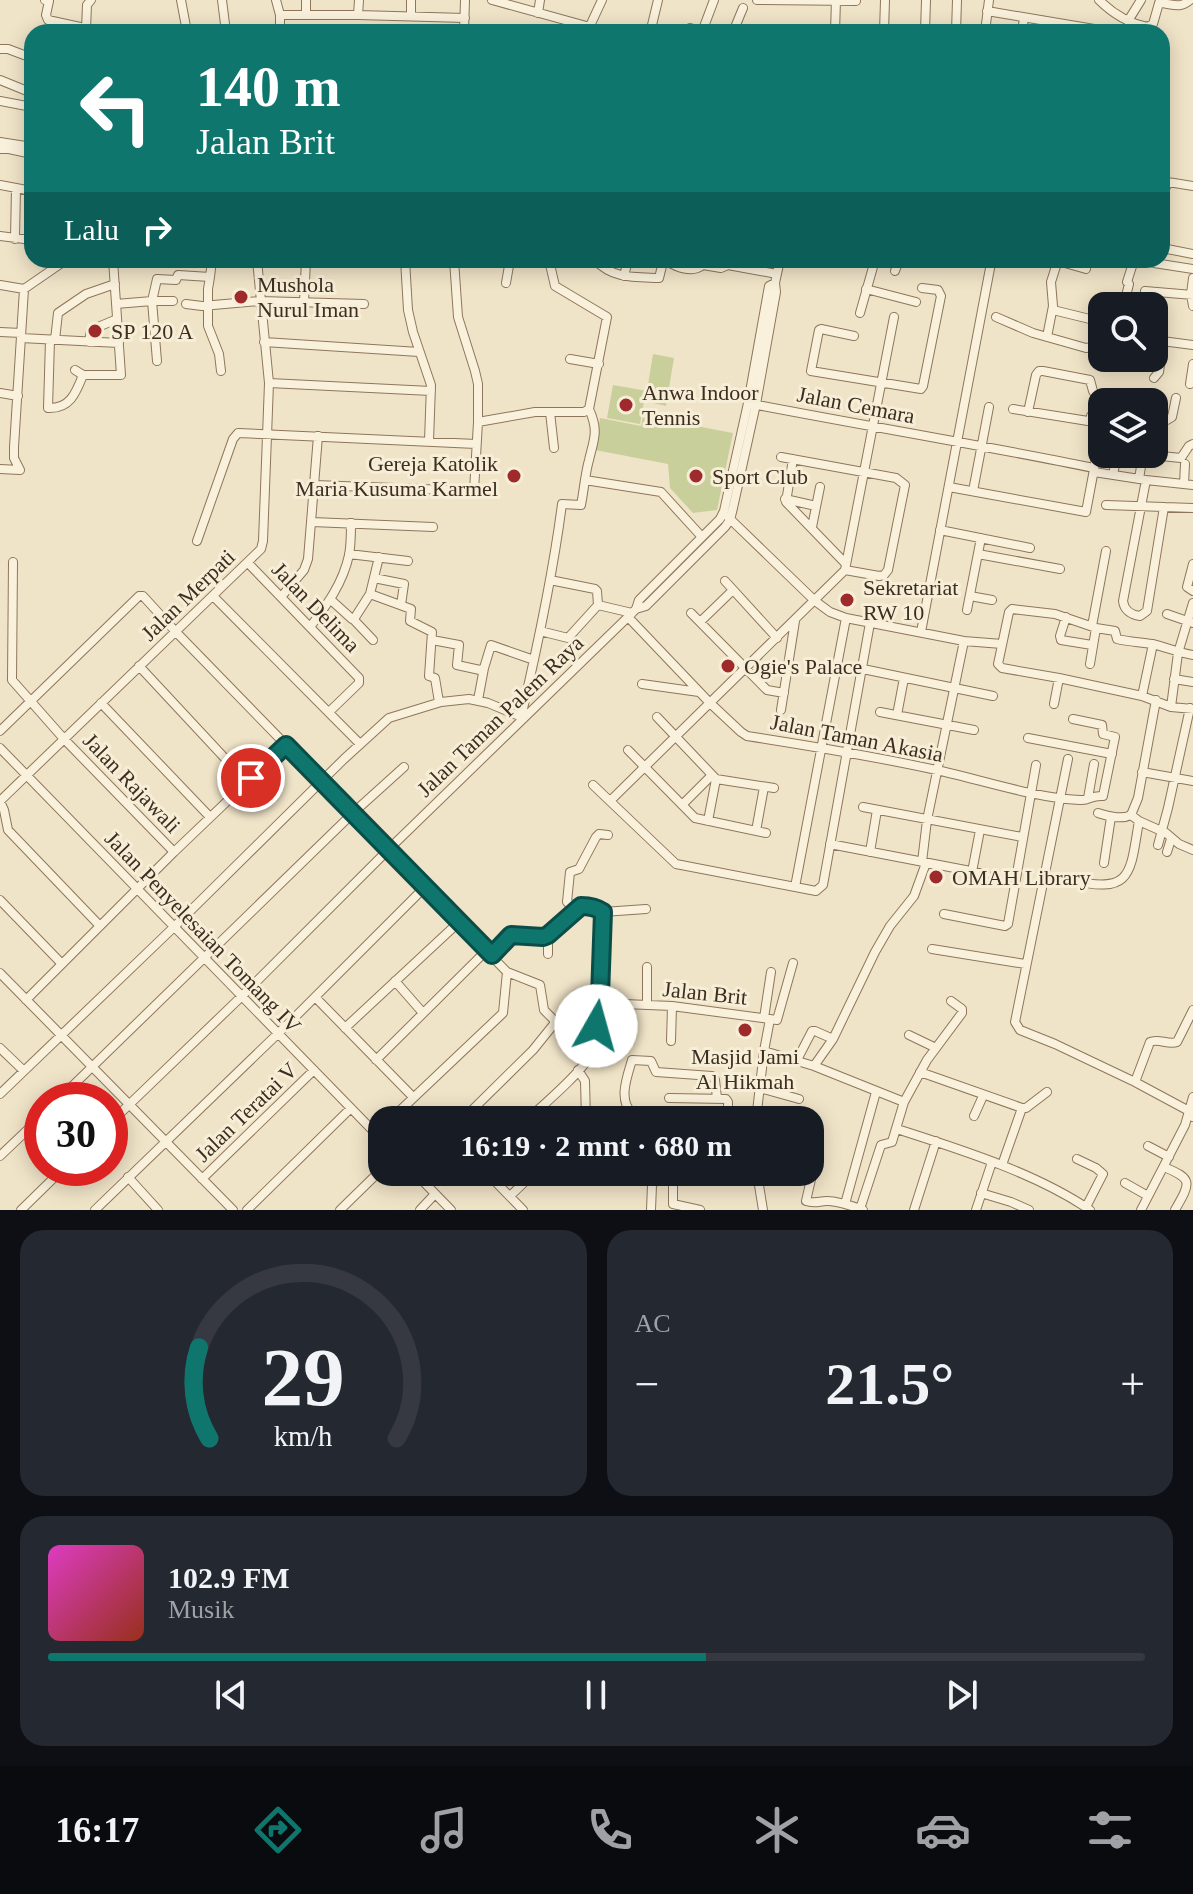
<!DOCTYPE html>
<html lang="id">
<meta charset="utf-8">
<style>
body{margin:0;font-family:Georgia,serif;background:#242831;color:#f1f3f6;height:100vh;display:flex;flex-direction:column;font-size:30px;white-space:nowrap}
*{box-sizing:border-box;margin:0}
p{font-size:26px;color:#9ea1a6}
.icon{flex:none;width:44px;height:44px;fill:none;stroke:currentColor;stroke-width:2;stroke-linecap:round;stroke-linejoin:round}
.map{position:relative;height:1210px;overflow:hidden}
.sheet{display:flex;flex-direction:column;gap:20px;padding:20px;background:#0d0f14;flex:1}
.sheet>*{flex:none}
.guide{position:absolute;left:24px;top:24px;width:1146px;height:244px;border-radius:24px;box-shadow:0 4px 20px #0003;background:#0f766e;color:#fff;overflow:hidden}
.buttons{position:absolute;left:1088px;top:292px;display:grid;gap:16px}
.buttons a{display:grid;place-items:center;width:80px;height:80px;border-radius:16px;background:#171b24;box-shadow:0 4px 20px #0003;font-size:40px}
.speed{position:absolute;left:24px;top:1082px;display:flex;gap:16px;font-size:40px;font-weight:700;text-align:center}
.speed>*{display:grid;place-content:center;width:104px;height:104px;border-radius:50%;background:#171b24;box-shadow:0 4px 20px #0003;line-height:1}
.speed .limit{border:12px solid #d22;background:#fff;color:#111}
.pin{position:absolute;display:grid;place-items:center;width:68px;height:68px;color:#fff;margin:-34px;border:4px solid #fff;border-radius:50%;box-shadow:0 2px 8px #0007}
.me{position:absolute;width:88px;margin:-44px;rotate:7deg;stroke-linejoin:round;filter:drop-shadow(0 0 6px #0008)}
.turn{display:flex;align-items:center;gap:28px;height:168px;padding:0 40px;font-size:36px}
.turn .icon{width:104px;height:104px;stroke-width:2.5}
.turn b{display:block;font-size:56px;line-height:68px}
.then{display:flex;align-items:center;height:76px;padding:0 40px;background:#0003;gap:16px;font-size:30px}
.big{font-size:60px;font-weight:600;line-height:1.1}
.sheet .card{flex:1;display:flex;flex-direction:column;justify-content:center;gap:12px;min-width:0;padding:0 28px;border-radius:24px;background:#242831}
.sheet .dial{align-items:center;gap:0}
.dial svg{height:208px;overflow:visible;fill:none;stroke:#363941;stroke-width:7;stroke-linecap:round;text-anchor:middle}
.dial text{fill:#f1f3f6;stroke:none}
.song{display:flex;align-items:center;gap:24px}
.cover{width:96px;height:96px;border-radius:12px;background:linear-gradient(135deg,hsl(310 70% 55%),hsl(10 70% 35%))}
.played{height:8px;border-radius:4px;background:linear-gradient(90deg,#0f766e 60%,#363941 60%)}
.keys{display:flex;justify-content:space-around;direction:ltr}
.heat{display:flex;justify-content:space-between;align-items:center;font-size:44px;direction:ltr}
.sheet .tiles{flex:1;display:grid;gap:20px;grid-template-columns:1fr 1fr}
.card:last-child{grid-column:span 2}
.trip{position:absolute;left:368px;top:1106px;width:456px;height:80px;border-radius:24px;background:#171b24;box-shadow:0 4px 20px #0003;font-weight:600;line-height:80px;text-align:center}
.tab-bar{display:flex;height:128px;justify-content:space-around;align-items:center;background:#090b0e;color:#9ea1a6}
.tab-bar .icon{width:56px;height:56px}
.tab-bar .current{color:#0f766e}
.tab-bar b{font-size:36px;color:#f1f3f6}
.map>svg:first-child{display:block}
.green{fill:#c9cf9b}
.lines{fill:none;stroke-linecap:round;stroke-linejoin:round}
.minor-casing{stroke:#8d765c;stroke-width:10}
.minor{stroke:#faf1dc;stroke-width:8}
.route-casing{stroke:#0a4d48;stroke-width:20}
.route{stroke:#0f766e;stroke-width:14}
.poi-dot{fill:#9e2a2b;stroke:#f7eed8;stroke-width:3}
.labels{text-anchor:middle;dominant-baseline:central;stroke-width:6;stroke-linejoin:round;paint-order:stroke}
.poi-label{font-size:22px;fill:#3d2e20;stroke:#f7eed8;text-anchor:start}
.street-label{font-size:22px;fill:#3d2e20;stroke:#f7eed8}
</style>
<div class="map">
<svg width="1193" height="1210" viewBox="0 0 1193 1210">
<rect width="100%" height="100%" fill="#f0e4c8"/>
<path class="green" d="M653,354L674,358L666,406L644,401L640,424L607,418L613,385L647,391Z
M643,416L733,433L717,510L693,513L670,488L668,464L595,450L600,418L641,426Z"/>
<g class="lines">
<g class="minor-casing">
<path id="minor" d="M45,0L49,1L46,15L48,20L103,32
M181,0L187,32
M222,0L226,32
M276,0L280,15V32
M492,0L590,27
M757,0L856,1
M1099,0C1113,14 1128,23 1147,27L1153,24L1159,3C1171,3 1179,10 1190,0
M987,11L1094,29
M538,13L540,0
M306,14V0
M280,15H358L465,18
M358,15L359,0
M411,16V0
M1128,21L1141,0
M652,25L658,0
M589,28L602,0
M86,29L87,5L91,0
M174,32L186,30
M464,32L465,0
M688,32L690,28L703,32
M702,32L714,0
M733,32L743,8
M835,32L836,0
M884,32L885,0
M925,32L926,0
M956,32L957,0
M985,32L989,0
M1022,32L1024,18
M0,49H8L32,58
M0,80L32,93
M0,101L32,107
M0,142L32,147
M0,149H9L32,154
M1162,181L1193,186
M0,185L32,191
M1162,193L1169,182
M0,236L32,240
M15,239L16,188
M1162,248L1193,254
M405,260L408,310L413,332L431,385L429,441
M595,260C613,279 634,277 659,278L663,262L666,261C677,267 692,274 703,265L721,268L728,265L777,274
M1058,261L1086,269
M306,263H406
M1154,263L1193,269
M895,271L899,260
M624,276L628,260
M210,277L212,260
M1193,278L1191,294L1193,306
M506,283L510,260
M0,285L24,289L66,260
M866,289L916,302
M1145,291L1193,295
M173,301H152L157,279L176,280L178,275L210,277L208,289V326L219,354L221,371
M304,302L306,260
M116,304L152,301L157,361
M186,304L202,306L260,301L364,304
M1121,306L1123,298L1126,296L1129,284L1127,282L1134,260
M1053,310L1102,322
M860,313L875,260
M996,317L1033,333L1086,348L1092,347L1102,336
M0,332L21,333
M854,336L821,329L819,330L811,371L921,389L923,386L941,296L938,290L922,288
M1047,337L1053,306L1051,282L1058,260
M21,338L119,343
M50,340L48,408C70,409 76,393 83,375
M55,340L58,313L86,294L115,284
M1154,340L1193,345
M89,342L91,330L117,319
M264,342L419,352
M570,359L599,364
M75,370L83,375H121L113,260
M1154,378L1159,372L1163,342
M269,383L431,391
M1190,384L1193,364
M0,393L18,396
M1126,402V399
M752,404C866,426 981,445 1094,468
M550,412L554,448
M1028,412L1036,375L1039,371H1043L1090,380L1093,391L1099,401L1096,417L1091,416
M1154,418L1167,420L1172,417L1176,398
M478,422L535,412H584L589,409L607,317L555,286L549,260
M1151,455L1181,458L1189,446L1193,444
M781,457L896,478L905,485L888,570L884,575L879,576L845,570
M793,459L786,502L846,564
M0,469L20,470L14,458V447L24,289
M1094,472L1146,480L1193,485
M1113,475L1117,454
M1139,479L1143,454
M585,480L661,492L702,537
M1146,480L1123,601C1124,610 1131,615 1140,616L1147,611L1164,507
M1184,484L1185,464
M315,485L474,491L478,422V384L475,371L458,317L454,260
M949,487L1086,512L1101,432C1100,424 1095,423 1088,421L1013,409
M973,491L989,407
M785,499L816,506
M1106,505L1193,508
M728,517L815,601L830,612L846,618L964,641L1002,644
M312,522L433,527
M812,527L820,487
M940,530L1030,548
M197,541L233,439L238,433L476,444
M349,554L408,561
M978,554L1060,569
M13,562L12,680L64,739L174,852
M248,563L359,678V683L329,712
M1193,564L1187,587L1193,591
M374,578L404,584L401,605
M725,581L777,638
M370,594L411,609L410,621L432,632L429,676L435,678L439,702
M213,596L360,744
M970,596L992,600
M281,597L304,570L308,559L318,436
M331,600L352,619H354L370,594L379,557
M598,605L632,613
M636,609L639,600L720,519L724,511L748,403L769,286L775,283
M967,610L981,538
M691,613L767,690L784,693
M1167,614L1193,623
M628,617L710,703L741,732L747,736C812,746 877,757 941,771C985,781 1036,798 1080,800C1090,801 1090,795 1103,796L1115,737L1103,734L1102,725L1073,719
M1066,617L1060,636L1061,640L1092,645
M354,620L373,640
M700,622L733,590
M1092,626L1106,551
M310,627C327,605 343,583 349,555C351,545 351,534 351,523
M540,631L568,638L598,605L597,591L595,589L550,580
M921,632L991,263L990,260
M432,640L459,645L457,665L480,670L484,668L491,645L534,660
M1193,655C1179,653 1166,647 1152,644C1141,642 1129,642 1117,639L1115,631L1096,628L1055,614L1012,609L1009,612L998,664L1002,668L1059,678L1142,696L1171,707L1193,709
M1090,664L1096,628
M139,666L247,782
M863,669L993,696
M1174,679L1193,682
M642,684L699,692
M1142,696L1153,644
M478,700L484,668
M101,703L210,817
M1054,704L1059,678
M1171,707L1178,653L1193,603
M781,710L795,621
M880,712L974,730
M519,715L522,713C538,644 553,574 562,504L581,505C584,490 585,474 589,460C594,439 599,431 589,409
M897,715L904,678
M657,717L716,779L774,788
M0,731L139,596H143L175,631L507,972L540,985L544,1010L554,1020V1024L533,1050L462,1120
M1028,738L1112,754
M0,748L382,1140
M628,750L695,818L766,833
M1068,759L1015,1022L1020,1030L1055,1044L1135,1082
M1142,772L1193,781
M593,785L676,864L816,891L823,885L870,623
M1088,798L1094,764
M0,801L261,549L263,541L269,383L257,260
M0,801L4,810L8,830L100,926
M610,801L845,570L894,317
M682,805L712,775
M863,807L1022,837
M1098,813C1108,816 1121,820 1131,815L1139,821L1166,833L1179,844L1193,850
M1131,815L1138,798L1156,700
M708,821L716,779
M756,831L764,787
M830,844L986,874
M1158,845L1168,808L1190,708
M870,852L877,810
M1167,852L1171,839
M922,862L927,820L964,641
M1104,863L1111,817
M972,872L980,830
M1071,880C1133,895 1130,873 1139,821
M795,887L846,618
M0,900L62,964
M581,906L569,904L567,902L570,872L579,869L596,837L599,834L608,835
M603,912L646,909
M944,914L1005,926L1008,924L1036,765
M548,935V954
M932,949L1025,964
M492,955L511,935L541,937L548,935L581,906L596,907L603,912L600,1003L672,1006L777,1020L793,963
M647,967V1005
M0,973L233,1210
M395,981L423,1013
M315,997L413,1097
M26,1000L174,852L286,745
M764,1018L771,972
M345,1028L459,922
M909,1035L936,1048
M671,1041L672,1006
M0,1048L24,1071
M764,1051L814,1066L904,1102
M376,1060L487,950
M797,1060L812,1031H815L833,1039
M814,1066L833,1039L875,952L890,926L914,896L926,863
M578,1070L585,1081L586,1120
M920,1072L1022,1108L1002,1165
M760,1088L799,1099
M0,1094L174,927L344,759L389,718L441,702L469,699L488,703L524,718
M1193,1097L1189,1111L1193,1117
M669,1098L726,1099L728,1102V1115
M58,1100L353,813L404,767
M1022,1108H1026L1047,1092
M667,1114L707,1116L756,1114
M974,1116L983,1096
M390,1120L503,1013L507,972
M527,1120C542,1106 581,1073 589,1057C596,1042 591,1015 600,1003
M631,1120L632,1113C618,1100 627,1077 632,1060L651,1061L656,1072L712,1076L715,1080L717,1098
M756,1120L764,1051L770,1019
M110,1123L242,996L389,849L628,617L636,609L646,606L725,527L730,520L733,508L756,404L776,292L775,283L780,260
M897,1129C959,1149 1036,1173 1090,1210
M1148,1146L1169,1157
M0,1156L42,1116
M1077,1159L1096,1168L1103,1174L1086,1207
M1164,1167C1193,1179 1191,1182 1175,1210
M414,1172L451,1210
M486,1172L523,1210
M673,1172V1204L700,1210
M808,1172L812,1175L806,1201C815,1204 819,1201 827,1201C839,1201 852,1206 863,1210
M757,1173L763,1210
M128,1177L158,1210
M202,1179L314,1070
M1125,1183L1148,1196
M981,1193L1011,1202L1029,1210
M510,1196L535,1172
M845,1204L876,1092
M860,1209L881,1145L892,1142L904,1102L927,1060L962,1013V1009L951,1001
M21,1210L64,1168
M95,1210L291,1021L425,887
M247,1210L351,1108
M340,1210L382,1169
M420,1210L435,1194
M651,1210L652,1185L655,1181L757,1177
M914,1210L936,1141
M976,1210L992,1162
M1141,1210L1185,1125L1189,1111L1135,1082L1150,1042C1158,1038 1168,1045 1177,1042L1193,1010"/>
</g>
<use href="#minor" class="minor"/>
</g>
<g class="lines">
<g class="route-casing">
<path id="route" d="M251,778L286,745L492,955L511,935L543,937L548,935L581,906C589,906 596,907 603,912L600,996V1003L597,1005L596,1026"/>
</g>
<use href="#route" class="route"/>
</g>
<g class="poi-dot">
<circle cx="241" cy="297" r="8"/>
<circle cx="95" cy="331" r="8"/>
<circle cx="626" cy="405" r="8"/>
<circle cx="514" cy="476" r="8"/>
<circle cx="696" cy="476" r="8"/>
<circle cx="847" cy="600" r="8"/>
<circle cx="728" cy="666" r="8"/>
<circle cx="936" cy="877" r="8"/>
<circle cx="745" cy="1030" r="8"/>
</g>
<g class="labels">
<g class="poi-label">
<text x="257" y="284">Mushola<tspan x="257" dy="25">Nurul Iman</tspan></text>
<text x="111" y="331">SP 120 A</text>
<text x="642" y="392">Anwa Indoor<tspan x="642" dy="25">Tennis</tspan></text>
<text x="498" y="463" text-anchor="end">Gereja Katolik<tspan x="498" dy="25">Maria Kusuma Karmel</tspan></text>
<text x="712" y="476">Sport Club</text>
<text x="863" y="587">Sekretariat<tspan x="863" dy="25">RW 10</tspan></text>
<text x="744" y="666">Ogie's Palace</text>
<text x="952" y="877">OMAH Library</text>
<text x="745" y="1056" text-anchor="middle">Masjid Jami<tspan x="745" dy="25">Al Hikmah</tspan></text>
</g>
<g class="street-label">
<text transform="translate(856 405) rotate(11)">Jalan Cemara</text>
<text transform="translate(188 595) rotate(-44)">Jalan Merpati</text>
<text transform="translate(316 607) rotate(46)">Jalan Delima</text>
<text transform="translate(500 716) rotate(-44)">Jalan Taman Palem Raya</text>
<text transform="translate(857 738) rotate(11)">Jalan Taman Akasia</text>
<text transform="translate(132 783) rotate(46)">Jalan Rajawali</text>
<text transform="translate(203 932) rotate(46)">Jalan Penyelesaian Tomang IV</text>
<text transform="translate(705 993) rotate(6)">Jalan Brit</text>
<text transform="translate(246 1112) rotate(-44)">Jalan Teratai V</text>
</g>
</g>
</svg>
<div class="buttons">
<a><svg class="icon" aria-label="search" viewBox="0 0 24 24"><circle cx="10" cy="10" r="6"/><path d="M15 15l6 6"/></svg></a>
<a><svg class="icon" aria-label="layers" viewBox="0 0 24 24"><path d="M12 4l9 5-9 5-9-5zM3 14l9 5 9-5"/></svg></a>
</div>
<div class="speed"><div class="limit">30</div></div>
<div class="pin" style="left:251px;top:778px;background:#d93025"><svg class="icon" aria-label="arrive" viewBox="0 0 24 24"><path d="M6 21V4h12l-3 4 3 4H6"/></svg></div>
<svg class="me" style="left:596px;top:1026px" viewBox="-20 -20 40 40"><circle r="19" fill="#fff"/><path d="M0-13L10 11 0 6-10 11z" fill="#0f766e"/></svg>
<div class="trip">16:19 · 2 mnt · 680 m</div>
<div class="guide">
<div class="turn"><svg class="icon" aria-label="left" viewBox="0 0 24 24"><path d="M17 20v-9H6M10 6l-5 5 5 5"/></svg><div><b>140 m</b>Jalan Brit</div></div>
<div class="then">Lalu<svg class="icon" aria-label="right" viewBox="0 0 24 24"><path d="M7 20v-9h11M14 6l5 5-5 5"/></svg></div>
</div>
</div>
<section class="sheet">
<div class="tiles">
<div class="card dial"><svg viewBox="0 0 100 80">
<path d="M14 69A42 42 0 1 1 86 69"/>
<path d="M14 69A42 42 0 0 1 10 34" stroke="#0f766e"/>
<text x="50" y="56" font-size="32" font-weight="700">29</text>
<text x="50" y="72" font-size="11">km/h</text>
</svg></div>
<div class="card"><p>AC</p>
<div class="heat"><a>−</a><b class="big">21.5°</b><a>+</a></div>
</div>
<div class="card">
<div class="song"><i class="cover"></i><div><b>102.9 FM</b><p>Musik</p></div></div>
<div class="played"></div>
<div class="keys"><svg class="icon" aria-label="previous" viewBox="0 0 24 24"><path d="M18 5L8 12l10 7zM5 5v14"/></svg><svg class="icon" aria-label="pause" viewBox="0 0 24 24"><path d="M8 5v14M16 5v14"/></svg><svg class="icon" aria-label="next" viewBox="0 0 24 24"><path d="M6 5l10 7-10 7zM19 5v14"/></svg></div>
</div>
</div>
</section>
<nav class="tab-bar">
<b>16:17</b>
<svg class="icon current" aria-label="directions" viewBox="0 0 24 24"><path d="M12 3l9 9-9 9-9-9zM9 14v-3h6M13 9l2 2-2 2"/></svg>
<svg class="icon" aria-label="music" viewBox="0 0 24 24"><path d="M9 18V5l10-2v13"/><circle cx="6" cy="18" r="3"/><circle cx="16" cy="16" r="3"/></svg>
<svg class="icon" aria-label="phone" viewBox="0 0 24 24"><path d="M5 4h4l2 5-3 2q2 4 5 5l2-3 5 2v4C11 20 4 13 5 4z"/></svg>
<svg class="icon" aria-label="climate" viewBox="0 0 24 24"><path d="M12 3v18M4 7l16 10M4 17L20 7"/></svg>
<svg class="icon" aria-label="car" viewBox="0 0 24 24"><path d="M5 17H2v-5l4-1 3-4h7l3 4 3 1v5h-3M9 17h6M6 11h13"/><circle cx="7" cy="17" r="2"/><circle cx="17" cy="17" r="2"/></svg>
<svg class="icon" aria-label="filters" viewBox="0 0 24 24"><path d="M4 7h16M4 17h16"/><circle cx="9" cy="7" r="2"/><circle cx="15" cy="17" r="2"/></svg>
</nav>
